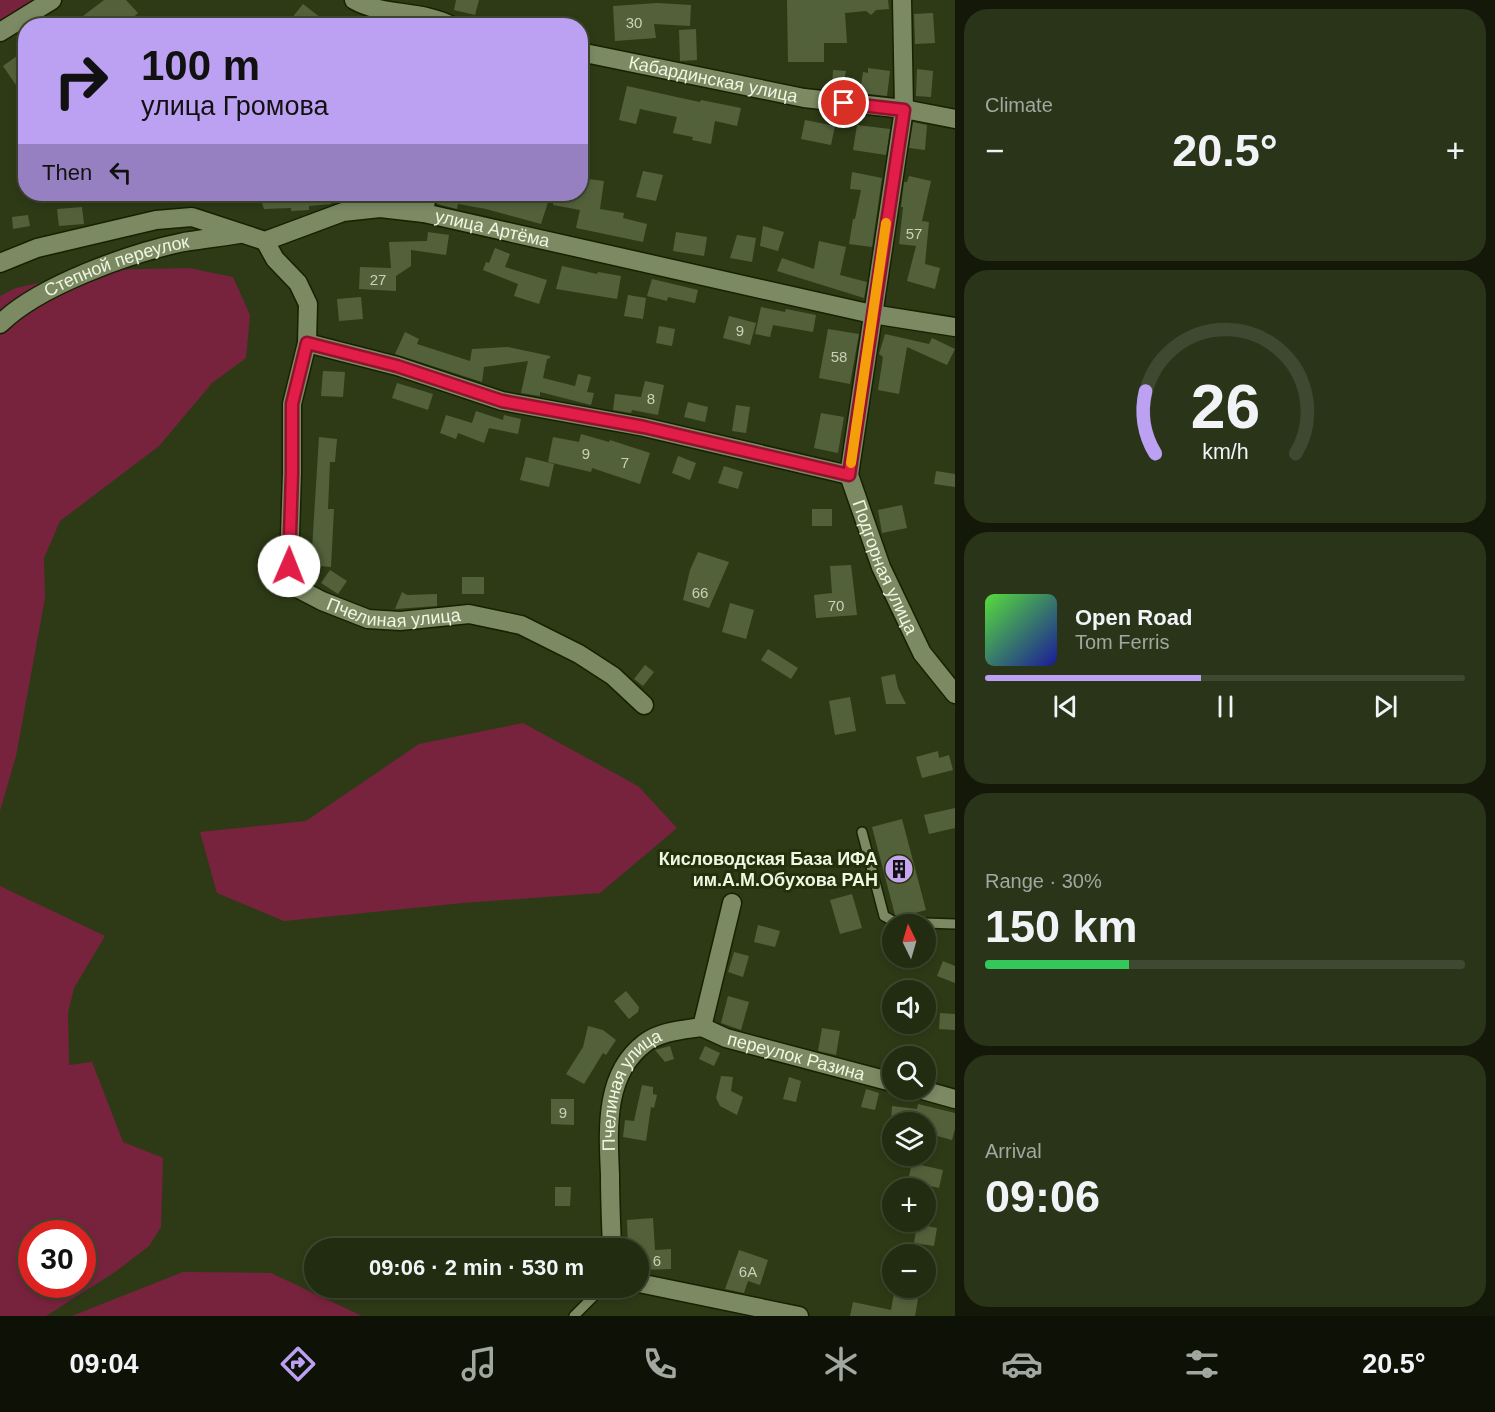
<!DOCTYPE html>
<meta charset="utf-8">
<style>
body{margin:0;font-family:Arial,sans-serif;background:#2a3419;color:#f1f3f6;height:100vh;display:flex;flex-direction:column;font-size:22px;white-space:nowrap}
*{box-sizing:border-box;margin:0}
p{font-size:20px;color:#a2a79f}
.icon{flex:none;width:33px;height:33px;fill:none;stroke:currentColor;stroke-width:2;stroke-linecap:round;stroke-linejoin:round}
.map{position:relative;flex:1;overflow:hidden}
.details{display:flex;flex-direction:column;gap:9px;padding:9px;background:#131809;width:540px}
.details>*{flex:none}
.top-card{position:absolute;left:18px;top:18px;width:570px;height:183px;border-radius:24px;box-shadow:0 3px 9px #0003,0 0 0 2px #3f4830;background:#bca0f2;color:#111;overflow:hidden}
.needle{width:39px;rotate:355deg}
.buttons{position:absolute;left:882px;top:914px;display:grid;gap:12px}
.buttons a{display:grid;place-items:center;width:54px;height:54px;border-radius:50%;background:#222c10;box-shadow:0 3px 9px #0003,0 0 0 2px #3f4830;font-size:30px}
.speed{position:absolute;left:18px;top:1220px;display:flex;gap:12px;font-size:30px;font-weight:700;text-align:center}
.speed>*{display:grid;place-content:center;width:78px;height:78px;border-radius:50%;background:#222c10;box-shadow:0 3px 9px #0003,0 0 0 2px #3f4830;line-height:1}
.speed .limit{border:9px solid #d22;background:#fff;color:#111}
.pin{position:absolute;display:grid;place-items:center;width:51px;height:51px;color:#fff;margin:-26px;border:3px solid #fff;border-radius:50%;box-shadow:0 2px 6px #0007}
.me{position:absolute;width:66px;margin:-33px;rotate:1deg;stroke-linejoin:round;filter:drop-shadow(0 0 4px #0008)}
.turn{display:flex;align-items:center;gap:21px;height:126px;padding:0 24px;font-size:27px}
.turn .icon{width:78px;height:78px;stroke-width:2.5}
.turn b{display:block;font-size:42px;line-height:51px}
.then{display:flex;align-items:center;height:57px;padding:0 24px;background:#0003;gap:12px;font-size:22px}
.big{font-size:45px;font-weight:800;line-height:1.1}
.details .widget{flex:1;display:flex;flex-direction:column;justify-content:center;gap:9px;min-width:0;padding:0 21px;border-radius:24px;background:#2a3419}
.details .dial{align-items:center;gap:0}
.dial svg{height:156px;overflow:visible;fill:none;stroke:#3f4830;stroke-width:7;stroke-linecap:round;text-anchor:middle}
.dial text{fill:#f1f3f6;stroke:none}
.song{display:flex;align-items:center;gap:18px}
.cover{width:72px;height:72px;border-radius:9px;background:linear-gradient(135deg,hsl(110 70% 55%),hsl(240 70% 35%))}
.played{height:6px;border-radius:3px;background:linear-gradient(90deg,#bca0f2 45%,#3f4830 45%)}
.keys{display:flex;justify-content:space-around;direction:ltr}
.heat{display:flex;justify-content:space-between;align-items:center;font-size:33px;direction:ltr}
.charge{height:9px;border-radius:4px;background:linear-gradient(90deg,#34c759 30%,#3f4830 0)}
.trip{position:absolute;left:304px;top:1238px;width:345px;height:60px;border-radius:30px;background:#222c10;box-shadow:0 3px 9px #0003,0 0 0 2px #3f4830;font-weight:800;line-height:60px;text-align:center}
.menu{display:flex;height:96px;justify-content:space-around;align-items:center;background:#0e1206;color:#a2a79f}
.menu .icon{width:42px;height:42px}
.menu .current{color:#bca0f2}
.menu b{font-size:27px;color:#f1f3f6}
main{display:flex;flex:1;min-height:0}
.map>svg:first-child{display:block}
.green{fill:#78233e;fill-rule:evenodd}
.building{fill:#53613b}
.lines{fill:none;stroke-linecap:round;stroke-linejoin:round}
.service-casing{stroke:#162100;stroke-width:12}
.minor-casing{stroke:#162100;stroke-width:21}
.service{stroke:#7b8a63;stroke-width:9}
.minor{stroke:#7b8a63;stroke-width:18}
.route-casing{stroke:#92132f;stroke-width:15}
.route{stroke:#e11d48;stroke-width:10}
.slow{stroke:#f59e0b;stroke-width:10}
.labels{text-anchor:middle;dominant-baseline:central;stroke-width:6;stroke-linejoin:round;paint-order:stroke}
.number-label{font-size:15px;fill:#c8d2b8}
.street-label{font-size:18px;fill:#eff7e2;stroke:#24300b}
.poi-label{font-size:18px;font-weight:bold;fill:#eff7e2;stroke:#24300b;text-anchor:end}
</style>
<main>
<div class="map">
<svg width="955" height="1316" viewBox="0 0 955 1316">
<rect width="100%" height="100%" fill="#2e3a16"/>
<path class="green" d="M0,0H40L0,37Z
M189,268L233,277L250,315L246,358L212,383L159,446L60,521L44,558L45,598L16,756L0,811V296L16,288L99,270Z
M523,723L638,786L677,828L600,893L463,903L284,921L217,893L200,832L306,821L419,744Z
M0,886L105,936L74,988L68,1013L69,1065L92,1062L123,1142L163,1158L161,1227L149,1246L115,1272L46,1316H0ZM32,1233H82V1284H32Z
M183,1272L271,1273L362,1316H72Z"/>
<path class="building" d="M104,0H126L138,13L124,26H70Z
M456,0H479L475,15L454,10Z
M787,0H888L889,9L876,10L871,15L866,11L845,13L847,43H824V62H788Z
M657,3L691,5L690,26L654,24L656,38L615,41L613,6Z
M303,4L321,18L315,26H298L291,19Z
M933,13L935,43L915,44L914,14Z
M696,29L697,60L680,61L679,30Z
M17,56L26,68V78L16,85L3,66Z
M868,68L890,71L887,96L860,93L863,72L868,73Z
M917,69L933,71L931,97L916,96Z
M833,70L846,71L842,91L832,90Z
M627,86L681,98L700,102L701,100L741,108L737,126L715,121L711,144L692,140L693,137L673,133L677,117L640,109L636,124L619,120Z
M805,120L835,126L831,145L801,139Z
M913,122L927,125L925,150L909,148Z
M857,125L890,129L886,155L853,150Z
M643,171L663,175L656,201L636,197Z
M852,172L882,178L872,247L849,244L853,219H855L861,190L850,189Z
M909,176L931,181L922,221L929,222L925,264L940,268L935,289L907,281L916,246L899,244L903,207H901L904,182H907Z
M580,178L604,181L600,209L624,213L623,218L647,224L643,242L576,228L580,210L553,205L555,194H580Z
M259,194H331V204L309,206V210L291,211V208L264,209Z
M438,194H511L532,199L533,195L549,199L541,224L486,209L458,204L457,209L437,204Z
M82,207L84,224L59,226L57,209Z
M28,215L30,226L13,229L12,217Z
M763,226L784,232L778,251L760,246Z
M428,232L449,235L446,255L411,250V266L396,276V291L359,289L360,267L391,268L389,242L427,241Z
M676,232L707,237L704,256L673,251Z
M737,235L756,238L752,262L730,258Z
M819,241L846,247L840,275L867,282L864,298L777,271L782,258L814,269Z
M495,248L510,254L505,267L547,280L539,304L514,296L518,284L483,270L486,262L489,263Z
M562,266L597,274L598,272L621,276L617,299L556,289Z
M652,279L698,290L695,303L668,297L667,301L647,296Z
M628,295L646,298L643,319L624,316Z
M361,297L363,319L339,321L337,299Z
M761,307L785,312L786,309L816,315L813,332L773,325L770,337L755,334Z
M729,316L756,323L750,345L723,338Z
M659,326L675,329L672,346L656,343Z
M828,329L859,334L850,384L819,378Z
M405,332L419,339L417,344L470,361L472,349L508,347L550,356V358L547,359L543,378L575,386L578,374L591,377L587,392L594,393L591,405L540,392V396L521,393L528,361L484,367L482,382L395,354Z
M885,334L929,344L932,338L955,349L947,365L907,347L899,394L878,390L883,357L879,354Z
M323,371L345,372L343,397L321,396Z
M645,381L664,385L658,415L632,410L631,413L613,410L615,394L641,397Z
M397,383L433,394L428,410L392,398Z
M688,402L708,407L705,422L684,417Z
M736,405L750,407L746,433L732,431Z
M476,411L503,420L504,415L521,419L518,434L489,428L484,443L458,433L456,439L440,433L446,415L472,423Z
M821,413L844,417L838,453L814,448Z
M581,434L609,442L610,440L650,453L640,484L592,468L591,472L548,462L553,437L579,442Z
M319,437L337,439L335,462H330L328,509H334L331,567L311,565Z
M678,456L696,463L690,480L672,473Z
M526,457L554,464L549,487L520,480Z
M724,466L743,472L738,489L718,483Z
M936,471L955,474V487L934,484Z
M902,505L907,528L882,533L878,510Z
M812,509H832V526H812Z
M698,552L729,562L709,608L683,600L690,570Z
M851,565L857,615L816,618L814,595L832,593L830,566Z
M330,570L347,581L338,594L321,583Z
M462,577H484V594H462Z
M402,592L407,595L437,594V606L395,609Z
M730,603L754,610L746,639L722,632Z
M768,649L798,668L791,679L761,660Z
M645,665L654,672L643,686L634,679Z
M895,674L898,688L906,704H886L881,677Z
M850,697L856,731L835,735L829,701Z
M938,751L939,758L949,755L953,770L922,778L916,757Z
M955,808V828L929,834L924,815Z
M902,819L926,910L904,916L895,915L872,827Z
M852,894L862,928L840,934L830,900Z
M758,925L780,931L775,947L754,942Z
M734,952L749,956L743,977L728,972Z
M943,961L955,966V983L937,976Z
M626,991L639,1007L638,1012L629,1019L614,1001Z
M728,996L749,1002L741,1030L721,1023Z
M940,1013L955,1014V1030L939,1029Z
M588,1026L603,1030L616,1040L606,1055L603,1053L584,1084L566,1074L583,1047Z
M822,1028L840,1031L836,1055L818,1051Z
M670,1046L674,1059L665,1062L655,1050Z
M705,1046L720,1053L714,1066L699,1059Z
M721,1076L733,1077L731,1091L743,1097L737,1115L720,1106L716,1098Z
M789,1077L801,1081L796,1102L783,1099Z
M642,1085L653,1087V1094L657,1095L654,1108L651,1107L646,1141L623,1137L625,1120L634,1121Z
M866,1089L879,1093L875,1110L861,1107Z
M551,1099H574V1125L551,1124Z
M918,1104L955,1113V1129L952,1140L926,1133V1122H891L892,1106L917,1109Z
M912,1163L943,1170L939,1188L908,1181Z
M555,1187H571L570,1206H555Z
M653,1218L655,1250L671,1249V1269L643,1270L642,1247L628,1248L627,1220Z
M917,1224L937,1228L934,1246L914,1243Z
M739,1250L768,1260L760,1285L748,1281L744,1293L725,1289Z
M895,1287H920L915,1316H850L853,1302L891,1310Z"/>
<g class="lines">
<g class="service-casing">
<path id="service" d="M862,832L884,916L895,922L955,924
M574,1316L603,1287"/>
</g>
<g class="minor-casing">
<g id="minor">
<path d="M354,0C384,17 420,9 452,26"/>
<path id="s1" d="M902,0L904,109L849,475L881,567L922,653L955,694"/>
<path d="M0,32L52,0"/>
<path id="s2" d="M580,52L804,98L904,109L955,119"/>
<path d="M424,213L427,194"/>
<path id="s3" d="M265,241L275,259L298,283L308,304L307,343L292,404V473L289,566L299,589L322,601L368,619L400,621L469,614L521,625L579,654L613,676L644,705"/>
<path id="s4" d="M0,263L37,248L156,220L192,217L265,241L343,212L380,208L424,213L872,314L955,327"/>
<path id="s5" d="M0,324C38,286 130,253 184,242C202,239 220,237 239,234"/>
<path d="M307,343L397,366L502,401L644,427L849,475"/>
<path id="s6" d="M702,1027L726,1038L892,1082"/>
<path d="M919,1089L955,1099"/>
<path id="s7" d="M612,1248C611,1224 610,1199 610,1175C608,1129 604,1074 645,1043C661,1031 683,1030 702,1027L732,903"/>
<path d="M639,1283L799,1316"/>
</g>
</g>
<use href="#service" class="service"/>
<use href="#minor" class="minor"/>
</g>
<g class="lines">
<g class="route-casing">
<path id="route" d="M289,566L292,473V404L307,343L397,366L502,401L644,427L849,475L904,110L844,103"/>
</g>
<use href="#route" class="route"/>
<path class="slow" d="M851,463L886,223"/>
</g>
<defs>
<g id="building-disc" transform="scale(1.5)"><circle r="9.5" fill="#c7a6ef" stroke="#24300b"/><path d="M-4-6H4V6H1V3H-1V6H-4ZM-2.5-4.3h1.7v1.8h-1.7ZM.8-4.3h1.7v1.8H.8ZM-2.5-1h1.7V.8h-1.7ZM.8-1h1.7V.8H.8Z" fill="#111"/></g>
</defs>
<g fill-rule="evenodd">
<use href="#building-disc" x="899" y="869"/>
</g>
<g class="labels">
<g class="number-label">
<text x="634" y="22">30</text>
<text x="914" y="233">57</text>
<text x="378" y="279">27</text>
<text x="740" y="330">9</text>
<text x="839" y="356">58</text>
<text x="651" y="398">8</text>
<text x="586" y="453">9</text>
<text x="625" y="462">7</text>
<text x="700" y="592">66</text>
<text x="836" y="605">70</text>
<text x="563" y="1112">9</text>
<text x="657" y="1260">6</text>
<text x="748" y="1271">6А</text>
</g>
<g class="street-label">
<text stroke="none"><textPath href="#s2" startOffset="136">Кабардинская улица</textPath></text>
<text stroke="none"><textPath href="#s4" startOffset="510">улица Артёма</textPath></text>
<text stroke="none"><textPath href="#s5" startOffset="132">Степной переулок</textPath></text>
<text stroke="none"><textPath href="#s1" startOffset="578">Подгорная улица</textPath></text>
<text stroke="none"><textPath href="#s3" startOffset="466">Пчелиная улица</textPath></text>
<text stroke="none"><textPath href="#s6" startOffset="99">переулок Разина</textPath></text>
<text stroke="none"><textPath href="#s7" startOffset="165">Пчелиная улица</textPath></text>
</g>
<g class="poi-label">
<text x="878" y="859">Кисловодская База ИФА<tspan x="878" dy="21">им.А.М.Обухова РАН</tspan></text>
</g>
</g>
</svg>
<div class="buttons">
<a><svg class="needle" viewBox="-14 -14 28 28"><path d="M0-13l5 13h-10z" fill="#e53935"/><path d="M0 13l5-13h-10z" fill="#a2a79f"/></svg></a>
<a><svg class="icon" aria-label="sound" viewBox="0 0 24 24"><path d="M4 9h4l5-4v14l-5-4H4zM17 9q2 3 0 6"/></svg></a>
<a><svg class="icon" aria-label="search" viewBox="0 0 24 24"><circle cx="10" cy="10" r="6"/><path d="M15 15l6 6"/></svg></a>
<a><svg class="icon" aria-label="layers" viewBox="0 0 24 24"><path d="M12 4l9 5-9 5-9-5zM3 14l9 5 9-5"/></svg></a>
<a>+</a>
<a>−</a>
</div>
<div class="speed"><div class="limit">30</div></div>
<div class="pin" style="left:844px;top:103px;background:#d93025"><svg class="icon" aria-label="arrive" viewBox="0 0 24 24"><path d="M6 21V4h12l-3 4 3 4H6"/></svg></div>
<svg class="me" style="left:289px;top:566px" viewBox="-20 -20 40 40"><circle r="19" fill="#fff"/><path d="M0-13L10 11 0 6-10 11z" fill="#e11d48"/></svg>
<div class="trip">09:06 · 2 min · 530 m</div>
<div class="top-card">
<div class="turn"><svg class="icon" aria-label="right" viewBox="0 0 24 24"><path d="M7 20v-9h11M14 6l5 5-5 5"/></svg><div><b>100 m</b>улица Громова</div></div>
<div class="then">Then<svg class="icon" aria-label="left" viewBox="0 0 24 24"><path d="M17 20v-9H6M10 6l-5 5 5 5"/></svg></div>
</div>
</div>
<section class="details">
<div class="widget"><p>Climate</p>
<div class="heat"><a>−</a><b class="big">20.5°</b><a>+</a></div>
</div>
<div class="widget dial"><svg viewBox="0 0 100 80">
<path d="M14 69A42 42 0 1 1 86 69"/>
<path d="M14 69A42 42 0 0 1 9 37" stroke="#bca0f2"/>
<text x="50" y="56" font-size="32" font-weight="700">26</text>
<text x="50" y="72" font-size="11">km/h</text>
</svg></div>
<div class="widget">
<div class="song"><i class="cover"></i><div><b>Open Road</b><p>Tom Ferris</p></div></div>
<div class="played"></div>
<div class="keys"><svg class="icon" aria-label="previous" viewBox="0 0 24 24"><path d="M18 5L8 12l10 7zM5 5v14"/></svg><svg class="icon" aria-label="pause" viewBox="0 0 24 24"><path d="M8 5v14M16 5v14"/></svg><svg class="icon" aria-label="next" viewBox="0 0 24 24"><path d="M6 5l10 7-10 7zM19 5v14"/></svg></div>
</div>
<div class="widget"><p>Range · 30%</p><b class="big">150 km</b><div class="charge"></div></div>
<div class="widget"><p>Arrival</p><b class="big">09:06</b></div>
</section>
</main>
<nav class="menu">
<b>09:04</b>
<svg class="icon current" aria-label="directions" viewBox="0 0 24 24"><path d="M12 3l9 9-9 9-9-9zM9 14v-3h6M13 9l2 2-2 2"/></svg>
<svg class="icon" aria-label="music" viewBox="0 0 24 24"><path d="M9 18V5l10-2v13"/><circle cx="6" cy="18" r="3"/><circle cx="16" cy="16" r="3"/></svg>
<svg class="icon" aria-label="phone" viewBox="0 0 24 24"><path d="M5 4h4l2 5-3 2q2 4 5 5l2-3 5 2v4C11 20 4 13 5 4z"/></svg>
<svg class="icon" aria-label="climate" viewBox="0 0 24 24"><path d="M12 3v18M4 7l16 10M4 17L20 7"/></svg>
<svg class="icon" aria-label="car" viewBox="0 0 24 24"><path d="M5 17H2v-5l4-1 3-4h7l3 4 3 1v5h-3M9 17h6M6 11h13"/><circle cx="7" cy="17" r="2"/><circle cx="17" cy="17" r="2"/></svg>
<svg class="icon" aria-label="filters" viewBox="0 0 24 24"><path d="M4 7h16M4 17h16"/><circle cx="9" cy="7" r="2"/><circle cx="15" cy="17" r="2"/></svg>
<b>20.5°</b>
</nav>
